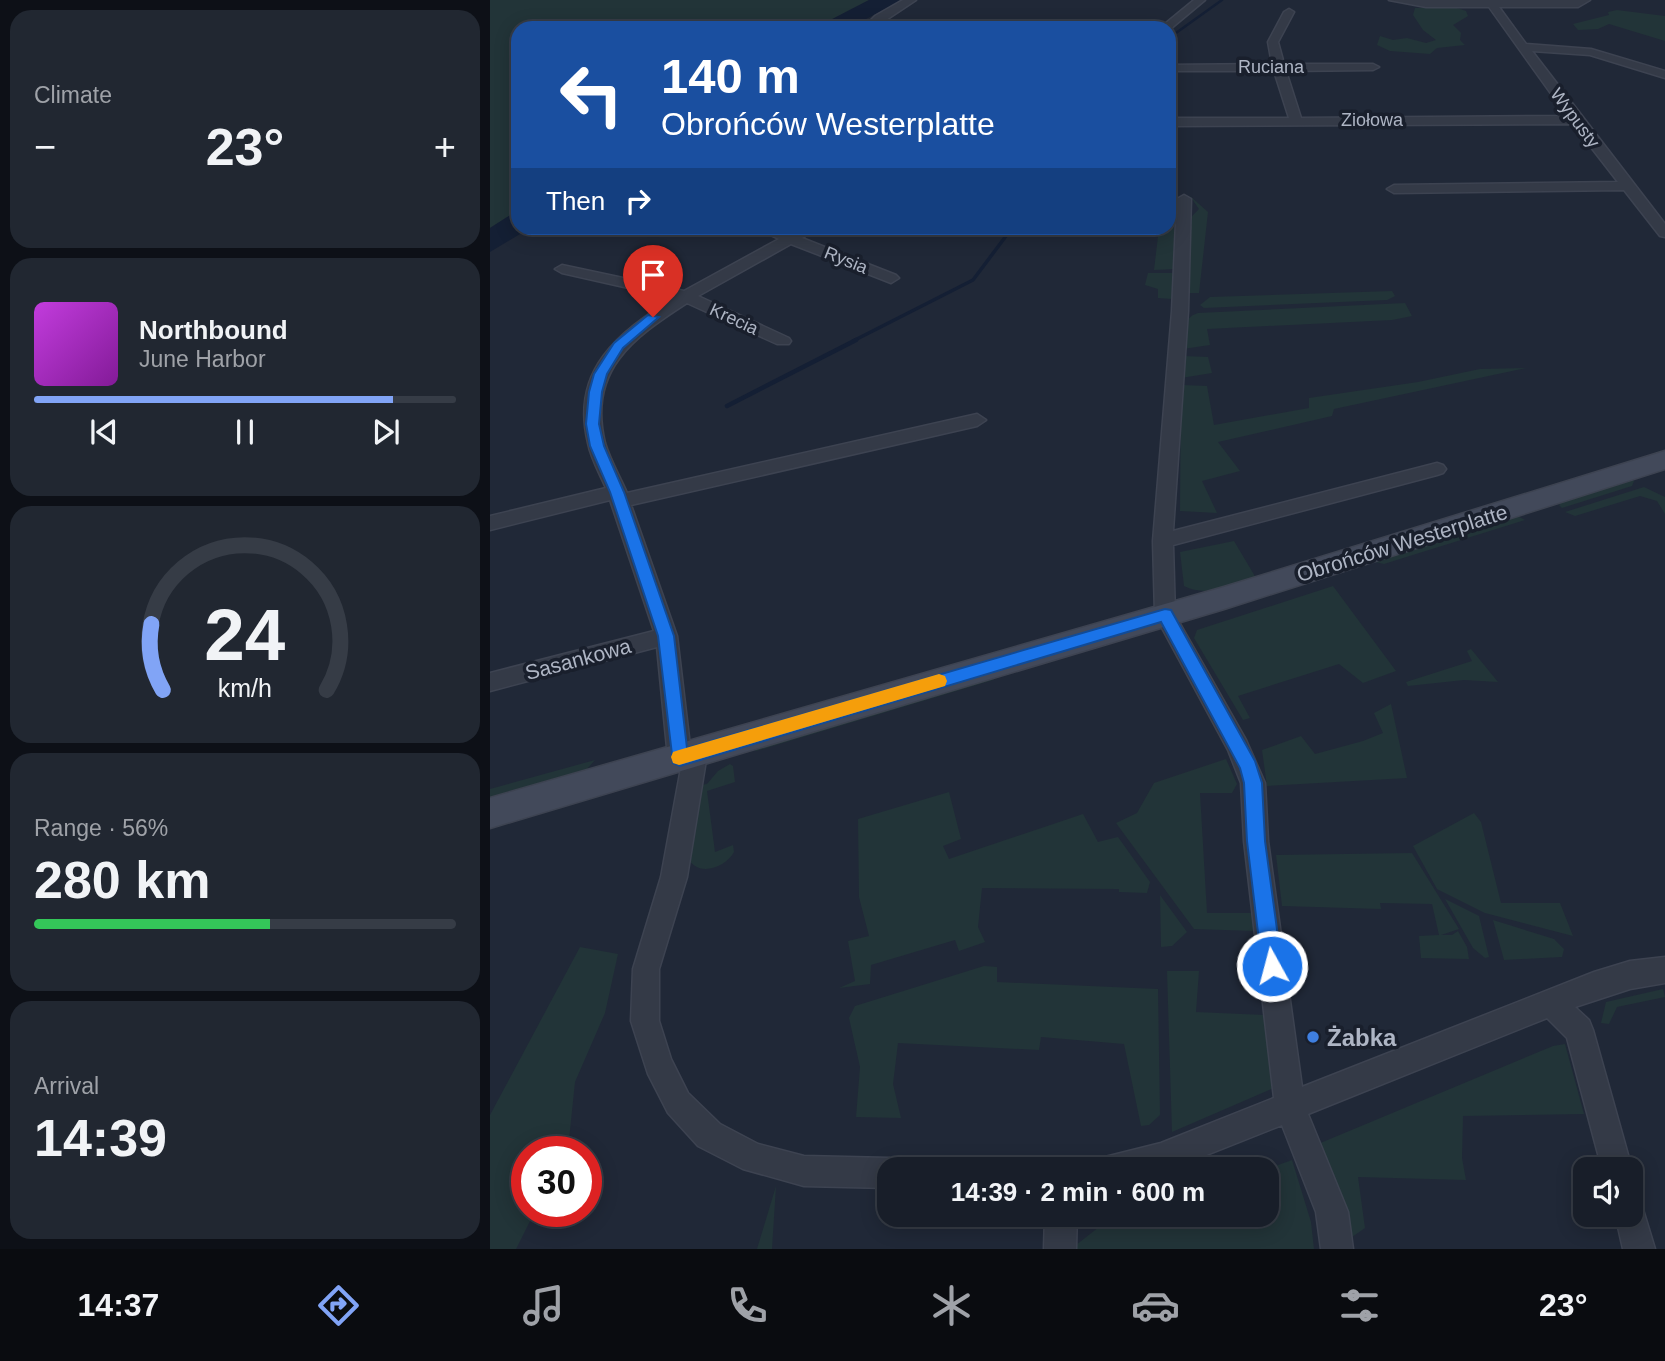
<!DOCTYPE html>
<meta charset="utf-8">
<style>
body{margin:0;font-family:Helvetica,sans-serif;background:#212731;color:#f1f3f6;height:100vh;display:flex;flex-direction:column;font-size:26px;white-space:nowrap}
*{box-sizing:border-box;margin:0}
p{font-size:23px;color:#9fa2a8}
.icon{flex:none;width:38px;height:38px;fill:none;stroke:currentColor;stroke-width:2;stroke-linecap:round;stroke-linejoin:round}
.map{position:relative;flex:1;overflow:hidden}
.side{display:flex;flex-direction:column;gap:10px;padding:10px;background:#0d1017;width:490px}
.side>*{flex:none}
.banner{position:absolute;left:21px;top:21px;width:665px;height:214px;border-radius:21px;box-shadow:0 4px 18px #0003,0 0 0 2px #363c46;background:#1a4fa0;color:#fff;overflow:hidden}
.buttons{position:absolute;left:1083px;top:1157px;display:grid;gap:14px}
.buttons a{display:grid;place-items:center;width:70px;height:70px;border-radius:14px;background:#181e29;box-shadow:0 4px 18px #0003,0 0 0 2px #363c46;font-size:35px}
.speed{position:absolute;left:21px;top:1136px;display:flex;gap:14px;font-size:35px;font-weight:700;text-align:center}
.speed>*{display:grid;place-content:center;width:91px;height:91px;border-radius:50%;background:#181e29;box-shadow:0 4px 18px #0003,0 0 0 2px #363c46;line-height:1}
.speed .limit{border:10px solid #d22;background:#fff;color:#111}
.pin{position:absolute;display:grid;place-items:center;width:60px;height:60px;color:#fff;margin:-72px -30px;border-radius:50% 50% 50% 0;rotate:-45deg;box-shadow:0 0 7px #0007}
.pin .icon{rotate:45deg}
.me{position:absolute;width:77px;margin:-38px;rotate:353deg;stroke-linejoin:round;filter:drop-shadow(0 0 5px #0008)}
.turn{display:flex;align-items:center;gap:24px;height:147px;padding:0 35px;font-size:32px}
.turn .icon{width:91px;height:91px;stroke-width:2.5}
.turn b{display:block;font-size:49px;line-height:60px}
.then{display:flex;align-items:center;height:66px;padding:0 35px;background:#0003;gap:14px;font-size:26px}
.big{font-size:52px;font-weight:800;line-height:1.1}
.side .tile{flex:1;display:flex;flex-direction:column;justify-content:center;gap:10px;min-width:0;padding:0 24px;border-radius:21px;background:#212731}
.side .dial{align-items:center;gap:0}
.dial svg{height:182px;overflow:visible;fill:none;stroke:#363c46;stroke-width:7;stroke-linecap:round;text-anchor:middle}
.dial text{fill:#f1f3f6;stroke:none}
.song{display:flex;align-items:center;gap:21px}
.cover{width:84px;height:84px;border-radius:10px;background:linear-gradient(135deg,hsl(290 70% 55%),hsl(290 70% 35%))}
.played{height:7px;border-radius:4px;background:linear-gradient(90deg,#81a4f6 85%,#363c46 85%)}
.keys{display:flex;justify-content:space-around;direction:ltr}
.heat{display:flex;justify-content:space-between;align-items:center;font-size:38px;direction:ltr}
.charge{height:10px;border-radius:5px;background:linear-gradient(90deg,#34c759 56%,#363c46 0)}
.trip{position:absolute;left:387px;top:1157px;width:402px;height:70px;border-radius:21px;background:#181e29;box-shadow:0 4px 18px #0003,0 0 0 2px #363c46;font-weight:800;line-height:70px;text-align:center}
.tabs{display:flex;height:112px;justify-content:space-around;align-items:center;background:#0a0c10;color:#9fa2a8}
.tabs .icon{width:49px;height:49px}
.tabs .current{color:#81a4f6}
.tabs b{font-size:32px;color:#f1f3f6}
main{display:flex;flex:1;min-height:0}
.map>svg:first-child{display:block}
.green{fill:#223438}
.water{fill:#141f34}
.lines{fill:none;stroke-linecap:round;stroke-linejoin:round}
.stream-far2{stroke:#141f34;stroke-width:2.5}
.stream-far1{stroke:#141f34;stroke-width:3.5}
.stream{stroke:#141f34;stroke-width:4.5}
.street-casing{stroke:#3d4351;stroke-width:3}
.secondary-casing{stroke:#3d4351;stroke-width:3}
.street{fill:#343a47;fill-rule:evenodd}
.secondary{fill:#42495a;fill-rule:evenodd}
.route{fill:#1a73e8;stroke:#114b97;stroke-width:2}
.slow{fill:#f59e0b}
.shop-dot{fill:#3f7fe0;stroke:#191f2c;stroke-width:2.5}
.labels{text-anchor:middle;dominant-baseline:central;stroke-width:7;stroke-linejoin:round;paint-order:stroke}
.far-street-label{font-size:18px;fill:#aeb5c4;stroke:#191f2c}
.street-label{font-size:21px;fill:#aeb5c4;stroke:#191f2c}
.near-poi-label{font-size:24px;font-weight:bold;fill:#aeb5c4;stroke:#191f2c;text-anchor:start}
</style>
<main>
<section class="side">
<div class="tile"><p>Climate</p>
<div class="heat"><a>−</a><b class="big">23°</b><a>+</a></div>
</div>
<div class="tile">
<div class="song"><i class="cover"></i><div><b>Northbound</b><p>June Harbor</p></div></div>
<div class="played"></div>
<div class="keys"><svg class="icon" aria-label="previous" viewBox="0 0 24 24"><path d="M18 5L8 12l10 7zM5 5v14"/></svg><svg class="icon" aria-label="pause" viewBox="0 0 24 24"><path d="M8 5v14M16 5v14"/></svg><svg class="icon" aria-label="next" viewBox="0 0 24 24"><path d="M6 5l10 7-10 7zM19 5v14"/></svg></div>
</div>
<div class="tile dial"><svg viewBox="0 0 100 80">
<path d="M14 69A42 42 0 1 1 86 69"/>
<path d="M14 69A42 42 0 0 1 9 40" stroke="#81a4f6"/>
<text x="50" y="56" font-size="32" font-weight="700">24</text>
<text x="50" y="72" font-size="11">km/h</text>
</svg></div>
<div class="tile"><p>Range · 56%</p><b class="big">280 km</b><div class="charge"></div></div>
<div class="tile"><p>Arrival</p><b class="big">14:39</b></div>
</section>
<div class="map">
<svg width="1175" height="1249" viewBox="0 0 1175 1249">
<rect width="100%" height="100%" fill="#202837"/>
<path class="green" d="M0,0H379L325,28H28V210L0,228Z
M925,8H967L976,11L978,16L963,25L971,33L970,40L975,45L947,48L940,54L900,51L887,45L890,36L903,40L917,38L936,43L946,40L933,30L923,15Z
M1127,10L1175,16V41L1119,24L1108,29L1088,30L1083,24L1119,15L1118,12Z
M700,196L718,212L709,293H697V221L709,209Z
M669,228H684L685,269L664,270Z
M658,273H685L682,299L668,298V289L655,285Z
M902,291L905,296L897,300L714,308L710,305L720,297Z
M915,303L922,316L902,320L717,329L720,345L693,349C694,333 690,319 708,313Z
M692,356L718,357L722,373L691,378Z
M1036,368L844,409L842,416L728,442L750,471L712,481L727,513L690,511L691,385L717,386L724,425L819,408V398L928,382L990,369Z
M1142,479L1144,481L1142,486L1072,508L1069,505L1071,502Z
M1154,487L1175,497V514L1167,501L1150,496L1085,516L1075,512Z
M1027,516L1035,520L894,564L885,562Z
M744,541L766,578C742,585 717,598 694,586L690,552Z
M843,586L906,671L873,683L849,664L748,696L760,718L753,720L704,638L707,630Z
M981,649L1008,682L974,680L918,686L916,682L982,661L977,651Z
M516,670L503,680L266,751L261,747Z
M901,704L917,778L777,786L772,750L811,736L825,754L873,741L893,733L884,713Z
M736,759L747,784L742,793H710L717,913H763L764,931L704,929L626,823L647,813L664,783Z
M105,760L97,769L0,797V789Z
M240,764L243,766L245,782L217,791L225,852L243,845L244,852C236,867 210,877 199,860L211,785L217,784L228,771Z
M459,792L471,839L453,846L459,859L593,814L608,842L628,837L660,882L657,893L629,892V889L492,888L488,927L495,942L469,951L465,940L381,965L380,984L349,988L365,981L358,941L379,936L369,897L368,819Z
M984,813L991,822L1011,903H1070L1083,936L995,913L947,889L923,846Z
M922,853L969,929L951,935H962L968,931L977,947L979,959L931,958L929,936L949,935L942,904L890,903L891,909L792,906L786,855Z
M670,895L697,932L682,946L671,947Z
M955,899L989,916L999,957L995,958L983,948Z
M1003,920L1064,939L1074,949L1072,957L1014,960Z
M90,947L128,954L115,1013L85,1082L79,1140L74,1151L37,1152V1211H45L26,1249H0V1115Z
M494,966L507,967V982L668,989L670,1115L659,1125L651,1126L634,1044L551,1037L549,1050L408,1043L403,1084L411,1118L366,1117L370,1067L359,1018L365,1006Z
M677,971H709L706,1012L775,1015L784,1088L682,1132Z
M1173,989L1175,997L1127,1007L1119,1024L1111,1023L1116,1002Z
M1075,1044L1094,1114L973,1116L972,1158L976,1180L868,1177L875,1228L862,1237L828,1144L1063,1046Z
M802,1160L821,1222L824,1249H581L623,1216L630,1215L777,1214V1169Z
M286,1186L282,1249H267Z"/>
<path class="water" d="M379,0H412L359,28H325Z
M28,210V228H40L0,252V228Z"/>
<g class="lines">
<path class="stream-far2" d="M679,38L732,0"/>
<path class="stream-far1" d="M363,341L483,280L522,228"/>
<path class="stream" d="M237,406L366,340"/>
<g class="street-casing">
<path id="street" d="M413,0H426L384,28H373L385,16Z
M704,0H715L679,30L670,28Z
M899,0H1100L1088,7H1009L1036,44L1101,49L1175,71V78L1100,55L1042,51L1175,224V237L1170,236L1134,190L904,193L897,189L904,185L1128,182L1083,124L679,126V118H799L784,71H679V65L782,64L778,42L794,12L799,9L804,12L788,42L794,64H883L889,67L883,70L796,71L811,118L1077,116L999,7H936Z
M694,195L701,199L698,311L683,531L947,463L953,465L956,469L953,473L947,475L683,545L685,615L756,740L775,783L778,841L812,1087L1104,972L1140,961L1175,957V983L1140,989L1085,1007L1099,1020L1103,1030L1142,1169L1141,1172V1169H1112L1077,1038L1057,1018L818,1114L858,1212L863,1249H831L826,1212L792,1125L681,1169H607L611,1158L671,1143L784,1098L754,841L751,783L738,750L665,615L663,541L682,311L687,199Z
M265,228H284L300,234L311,228H328L312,238L406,275L409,278L401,283L396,281L301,244L208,296L299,338L301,341L299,344H287L197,303C143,338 97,370 115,443C120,460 130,477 137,493L487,414L496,420L487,426L141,505L187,636L200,746L205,744L213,747L217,754L197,877L169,969V1021L181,1059L198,1093L230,1124L268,1144L314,1156L399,1158L410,1162L413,1169H399V1188L314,1186L253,1169L208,1146L178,1113L158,1074L141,1021L143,969L171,877L191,768L182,765L178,758L167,647L0,691V673L164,631L120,500L0,530V516L116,488C110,474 101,459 98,443C80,369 129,333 183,298L72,273L65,269L72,265L194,291L289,239Z
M1141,1199L1151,1203L1165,1249H1133L1125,1214H1141Z
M555,1214H587L586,1249H554Z"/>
</g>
<g class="secondary-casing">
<path id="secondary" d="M1175,451V469L734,609L0,828V798L734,587Z"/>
</g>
<use href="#street" class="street"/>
<use href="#secondary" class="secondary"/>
</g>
<path class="route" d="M158,315L169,317L133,348L117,374L112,392L109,424L114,446L134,492L184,636L197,748L675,609L681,610L765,761L772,783L775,841L792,966L789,974L782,976L775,974L772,966L757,841L754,783L750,768L671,622L190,766L183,763L168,636L120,492L100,446L96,424L99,392L104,374L124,343Z"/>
<path class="slow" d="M449,674L455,676L457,681L455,686L189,765L183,763L181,757L183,752L189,750Z"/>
<circle class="shop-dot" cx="823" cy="1037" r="7"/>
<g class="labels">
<g class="far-street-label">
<text x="781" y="67">Ruciana</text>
<text transform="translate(1085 118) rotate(53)">Wypusty</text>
<text x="882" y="120">Ziołowa</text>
<text transform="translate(356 260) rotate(22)">Rysia</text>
<text transform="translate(244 319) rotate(25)">Krecia</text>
</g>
<g class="street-label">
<text transform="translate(912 543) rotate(-17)">Obrońców Westerplatte</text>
<text transform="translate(88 659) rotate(-15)">Sasankowa</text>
</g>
<g class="near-poi-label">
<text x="837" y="1037">Żabka</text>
</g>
</g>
</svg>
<div class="buttons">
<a><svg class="icon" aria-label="sound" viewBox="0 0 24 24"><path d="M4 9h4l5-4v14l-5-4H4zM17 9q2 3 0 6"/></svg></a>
</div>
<div class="speed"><div class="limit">30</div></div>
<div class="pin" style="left:163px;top:317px;background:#d93025"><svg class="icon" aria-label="arrive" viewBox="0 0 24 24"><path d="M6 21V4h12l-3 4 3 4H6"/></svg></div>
<svg class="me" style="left:782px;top:966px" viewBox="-20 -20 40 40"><circle r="17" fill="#1a73e8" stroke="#fff" stroke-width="3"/><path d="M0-11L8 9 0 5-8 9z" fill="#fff"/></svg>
<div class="trip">14:39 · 2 min · 600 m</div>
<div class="banner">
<div class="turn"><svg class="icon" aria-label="left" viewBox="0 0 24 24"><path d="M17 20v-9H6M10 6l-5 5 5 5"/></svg><div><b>140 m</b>Obrońców Westerplatte</div></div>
<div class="then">Then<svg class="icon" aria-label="right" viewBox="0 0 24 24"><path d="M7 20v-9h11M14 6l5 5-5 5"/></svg></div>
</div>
</div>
</main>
<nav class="tabs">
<b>14:37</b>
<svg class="icon current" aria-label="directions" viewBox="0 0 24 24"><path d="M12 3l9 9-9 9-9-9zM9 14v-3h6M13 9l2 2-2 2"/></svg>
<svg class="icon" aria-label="music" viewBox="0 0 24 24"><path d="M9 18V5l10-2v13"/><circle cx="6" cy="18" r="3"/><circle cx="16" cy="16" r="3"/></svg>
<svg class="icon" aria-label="phone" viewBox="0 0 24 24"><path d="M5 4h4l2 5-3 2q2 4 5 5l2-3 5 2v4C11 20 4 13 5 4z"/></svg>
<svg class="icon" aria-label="climate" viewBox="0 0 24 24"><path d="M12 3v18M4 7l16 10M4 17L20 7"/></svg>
<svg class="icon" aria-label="car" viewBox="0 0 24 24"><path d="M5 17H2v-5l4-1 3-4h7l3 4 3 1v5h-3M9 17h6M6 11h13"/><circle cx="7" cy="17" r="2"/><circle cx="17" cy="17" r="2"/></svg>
<svg class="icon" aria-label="filters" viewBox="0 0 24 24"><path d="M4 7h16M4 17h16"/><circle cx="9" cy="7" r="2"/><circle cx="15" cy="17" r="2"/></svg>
<b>23°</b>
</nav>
